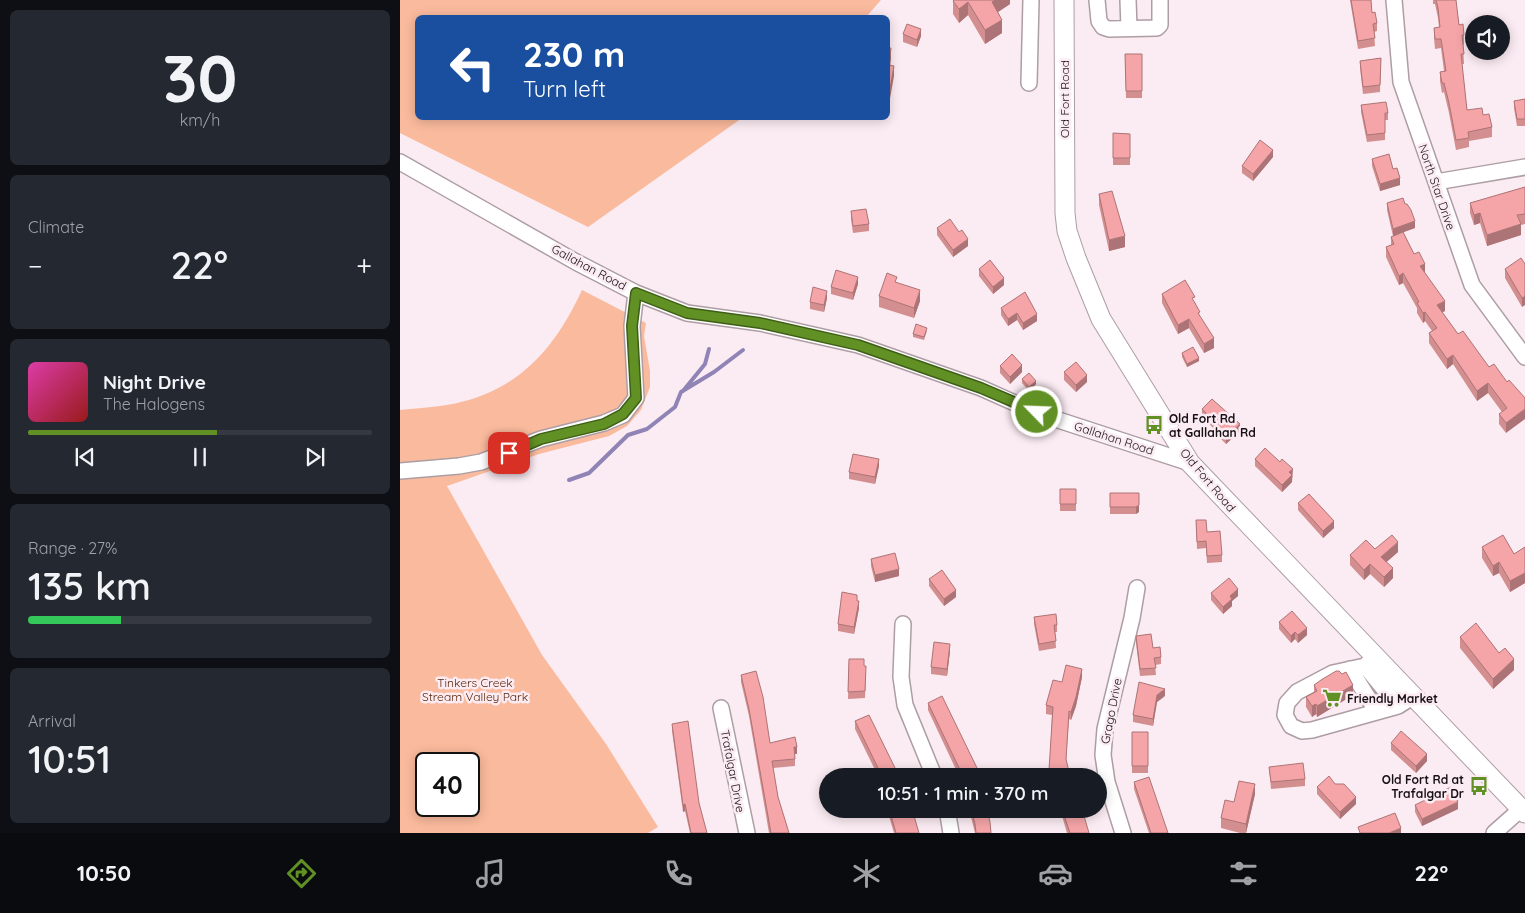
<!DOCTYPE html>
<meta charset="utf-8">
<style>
body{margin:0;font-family:Quicksand,sans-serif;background:#242831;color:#f1f3f6;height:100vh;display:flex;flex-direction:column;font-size:19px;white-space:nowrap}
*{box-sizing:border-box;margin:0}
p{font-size:16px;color:#9ea1a6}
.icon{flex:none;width:28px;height:28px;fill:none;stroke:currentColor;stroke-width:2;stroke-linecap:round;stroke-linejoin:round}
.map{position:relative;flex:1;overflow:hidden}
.panel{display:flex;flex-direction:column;gap:10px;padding:10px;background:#0d0f14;width:400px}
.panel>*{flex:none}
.hud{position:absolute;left:15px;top:15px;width:475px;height:105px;border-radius:8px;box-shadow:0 2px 12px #0003;background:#1a4fa0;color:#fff;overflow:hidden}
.fabs{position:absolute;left:1065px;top:15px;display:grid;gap:10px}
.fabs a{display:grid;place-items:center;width:45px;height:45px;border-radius:50%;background:#171b24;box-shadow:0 2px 12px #0003;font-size:25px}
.speed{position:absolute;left:15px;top:752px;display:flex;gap:10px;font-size:25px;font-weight:700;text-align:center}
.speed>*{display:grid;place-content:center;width:65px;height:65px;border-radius:50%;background:#171b24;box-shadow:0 2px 12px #0003;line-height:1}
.speed .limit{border:2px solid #111;border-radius:8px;background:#fff;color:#111}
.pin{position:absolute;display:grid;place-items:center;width:42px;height:42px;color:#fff;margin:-21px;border-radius:10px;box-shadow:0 2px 8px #0006}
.me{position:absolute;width:55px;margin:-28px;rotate:294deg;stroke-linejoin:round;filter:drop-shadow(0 0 4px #0008)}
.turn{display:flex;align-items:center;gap:18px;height:105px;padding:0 25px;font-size:22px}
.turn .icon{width:65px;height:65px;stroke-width:2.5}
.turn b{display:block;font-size:35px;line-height:42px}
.big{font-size:38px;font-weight:600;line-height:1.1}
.panel .widget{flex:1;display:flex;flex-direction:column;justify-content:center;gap:8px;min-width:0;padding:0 18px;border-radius:8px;background:#242831}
.panel .dial{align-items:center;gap:0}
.dial b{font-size:65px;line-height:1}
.song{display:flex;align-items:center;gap:15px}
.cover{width:60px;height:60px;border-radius:8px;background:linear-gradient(135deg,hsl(320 70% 55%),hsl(0 70% 35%))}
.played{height:5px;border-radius:2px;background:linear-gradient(90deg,#619024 55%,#363941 55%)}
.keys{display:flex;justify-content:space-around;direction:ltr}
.heat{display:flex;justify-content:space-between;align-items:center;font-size:28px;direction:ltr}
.charge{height:8px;border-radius:4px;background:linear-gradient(90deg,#34c759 27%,#363941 0)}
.trip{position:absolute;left:419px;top:768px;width:288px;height:50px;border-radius:25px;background:#171b24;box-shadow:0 2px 12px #0003;font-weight:600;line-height:50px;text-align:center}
.tabs{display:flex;height:80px;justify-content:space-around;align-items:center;background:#090b0e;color:#9ea1a6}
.tabs .icon{width:35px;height:35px}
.tabs .active{color:#619024}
.tabs b{font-size:22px;color:#f1f3f6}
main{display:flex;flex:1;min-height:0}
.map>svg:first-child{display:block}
.green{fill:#faba9d;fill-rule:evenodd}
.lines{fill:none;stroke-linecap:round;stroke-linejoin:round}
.stream{stroke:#8f84b5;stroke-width:4}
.minor-casing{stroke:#ad9ea4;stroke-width:18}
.major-casing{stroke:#ad9ea4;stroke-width:21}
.minor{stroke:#fff;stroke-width:15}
.major{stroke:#fff;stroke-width:19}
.wall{fill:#d38e90}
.shaded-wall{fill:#ac7476}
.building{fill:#f5a5a8;stroke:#ac7476}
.route-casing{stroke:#3f5e17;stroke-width:12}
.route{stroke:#619024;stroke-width:9}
.labels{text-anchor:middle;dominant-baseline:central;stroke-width:5;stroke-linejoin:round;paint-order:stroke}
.street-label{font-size:12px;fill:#171114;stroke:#fbebf2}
.poi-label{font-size:12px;font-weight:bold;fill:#171114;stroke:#fbebf2;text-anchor:start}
.park-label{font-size:12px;fill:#5c2608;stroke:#fbebf2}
</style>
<main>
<section class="panel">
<div class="widget dial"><b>30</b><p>km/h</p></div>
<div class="widget"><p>Climate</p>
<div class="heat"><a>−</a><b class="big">22°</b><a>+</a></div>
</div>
<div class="widget">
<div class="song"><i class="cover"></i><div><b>Night Drive</b><p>The Halogens</p></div></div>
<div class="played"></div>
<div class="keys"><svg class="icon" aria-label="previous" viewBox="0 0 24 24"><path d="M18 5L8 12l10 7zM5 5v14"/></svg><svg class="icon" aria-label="pause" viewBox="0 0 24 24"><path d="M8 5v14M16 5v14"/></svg><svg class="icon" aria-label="next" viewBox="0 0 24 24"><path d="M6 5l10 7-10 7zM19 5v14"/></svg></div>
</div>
<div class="widget"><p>Range · 27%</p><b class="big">135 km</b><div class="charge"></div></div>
<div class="widget"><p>Arrival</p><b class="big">10:51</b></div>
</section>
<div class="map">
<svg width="1125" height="833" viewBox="0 0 1125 833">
<rect width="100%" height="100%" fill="#fbebf2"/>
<path class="green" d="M0,0H481L465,18H18V118H342L188,227L0,133Z
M182,290L246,323L244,336L250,371V387L241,410L227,426L209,436L139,454L47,486L142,655L206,744L258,827L248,833H0V410C18,408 36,407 53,404C120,390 155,348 182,290ZM26,764H69V806H26Z"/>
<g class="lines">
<path class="stream" d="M283,391L305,364L309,349
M169,480L189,473L228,435L247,429L275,407L281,392L314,372L343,350"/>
<g class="minor-casing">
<path id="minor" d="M697,0L699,21L703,27L709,29L757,28L760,25V0
M728,0L729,28
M994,0L1001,82L1072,285L1125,357
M629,83L631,0
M0,162L176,262L236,293L287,313L360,323L458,345L581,388L637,413L790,463
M1036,182L1125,167
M0,471L59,466L81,462L141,439L204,423L223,415L236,398L232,326L236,293
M503,624L501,677L505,705L534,776
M975,656L965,666L933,673L897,692L887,703L885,715L891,726L902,731L912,730L998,706L1014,696
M965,666L998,706
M950,669L977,712
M321,708L347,833
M547,809L551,833
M723,833L707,782L703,755L705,729L732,618L737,588
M1094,833L1121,809"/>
</g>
<g class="major-casing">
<path id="major" d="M664,0L665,213L667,231L676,258L701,319L790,463L1125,813"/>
</g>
<use href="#minor" class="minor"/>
<use href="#major" class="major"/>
</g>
<path class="wall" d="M610,0V4L598,12L602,33L585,44L568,15L559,23L553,14V1Z
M950,0H971L972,13L977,23V31L974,32L975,46L958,49Z
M1033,0H1056L1059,25L1064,35V45H1063L1064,64H1062L1067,110L1083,115L1092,127V137L1069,141V147L1056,150L1049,113L1044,92L1042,93L1040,81V72L1044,71L1041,48L1035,49L1034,38V28L1039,27L1038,18L1035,4H1033Z
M503,34L521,36L517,47L503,42Z
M725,54H742V98H726Z
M981,58L980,92L963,94L960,68V61Z
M1125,99V126H1117L1114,108V101Z
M961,105L988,113V120H985V140L967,142L961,112Z
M713,133L730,134V165H713Z
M873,157L853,181L842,173V166Z
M972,159L993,169L1000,185L980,191L972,166Z
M1125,187V224L1121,225V235L1087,246L1080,223L1074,225L1070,213V203Z
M699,194L725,247L709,251L699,205Z
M987,203L1015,228L1003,232L1014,254L1025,273L1045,311L1042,312L1058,334L1089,367L1107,382L1106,433L1099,424V414L1102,412L1088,393L1077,401L1053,364L1047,369L1029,343V333L1032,331L1025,321L1023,323L1017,313V308L1003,283L999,285L986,257V247L991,245V237L1002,233L993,236L987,210Z
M451,211L469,224V231L453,233L451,219Z
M537,228L568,246L553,257L537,235Z
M1125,264L1122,307L1105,278V269Z
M579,269L604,285L593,294L579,276Z
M497,283L520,301L514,318L479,307V296Z
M458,284L453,300L431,294V287Z
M762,294L795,302L800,317L814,348L804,353L789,328L778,334L762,303Z
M427,298L424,312L410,309V302Z
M601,308L637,321L623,330L617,320L608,326L601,315Z
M527,331L524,340L513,337V334Z
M782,353L799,361L787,367L782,357Z
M600,366L622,372L610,384L600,373Z
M664,372L687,382L676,392L664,380Z
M622,379L636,384L629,391L622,383Z
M802,409L840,431L826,444L814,432V429L802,416Z
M855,459L893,476L892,477V482L882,492L855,466Z
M479,466L475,484L449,479V472Z
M660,489H676V511H660Z
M710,493H739V512L736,514H710Z
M898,503L934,528L923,538L898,510Z
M796,520L807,532L822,555V562L807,563L806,548L797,549Z
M1082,547L1114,554L1125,547V583L1110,592L1099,573L1093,576L1082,558Z
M975,549L998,552L986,562L993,578L984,587L970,574L964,580L950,565V555Z
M471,559L499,576L475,582L471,566Z
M529,579L556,597L544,606L529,586Z
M811,593L838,596L832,601V606L823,614L811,600Z
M457,601L459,608L454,634L438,631V624Z
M634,617L657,625V632H655L656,648L639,651L634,624Z
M879,622L907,635L898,643L895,639L891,643L879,629Z
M736,636L753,648L761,657V664L755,665L756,675L740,676L736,643Z
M1060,637L1099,653L1114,670L1093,689L1060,648Z
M550,651L547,676L531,674V667Z
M449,659L466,674L465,698L448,699Z
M341,675L370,743L397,754H395V766L373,768L378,797L389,833H369L349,716L341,682Z
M682,677L676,706L671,720L669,719L666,761L670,776H649L652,715L646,714V705L662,682Z
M914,685L953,695L917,717L916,714L912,717L906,707V697L914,692Z
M765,696L757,702L753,726L733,722V715Z
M528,703L579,776H559L528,710Z
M455,721L499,776H478L455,729Z
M272,724L299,803L307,833H290L285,811L283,812L272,731Z
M732,732L748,766V773H732Z
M991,743L1027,761L1016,773L991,750Z
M869,767L905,779V786L871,789Z
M734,782L768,833H749L734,789Z
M935,784L956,804L940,819L917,794V787Z
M855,794L846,833H840L821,828V818L834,802Z
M1015,805L1058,809L1022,826L1015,812Z
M489,809L519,833H494L489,816Z
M569,809H587L591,833H575Z
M660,809H679L682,817L689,833H667Z"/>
<path class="shaded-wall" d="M595,0H610V4L592,16V2Z
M568,2V15L559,23V9Z
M602,20V33L585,44V30Z
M521,29V36L517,47V40Z
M491,48V59L489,76V65Z
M494,66V76L488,110V100Z
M873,150V157L853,181V174Z
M1000,178V185L980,191V184Z
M1080,213V223L1074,225V215Z
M1015,221V228L993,236V229Z
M1121,224V235L1087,246V235Z
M725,236V247L709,251V240Z
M568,239V246L553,257V250Z
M1025,264V273L1020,266Z
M1003,273V283L999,285V276Z
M458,277V284L453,300V293Z
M604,278V285L593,294V287Z
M520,290V301L514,318V308Z
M427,291V298L424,312V305Z
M1125,296V305L1122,307V298Z
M1045,301V311L1037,315V305Z
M1025,312V321L1023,323V313Z
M617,313V320L608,326V319Z
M637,314V321L623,330V323Z
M789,319V328L778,334V325Z
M814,338V348L804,353V344Z
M1053,355V364L1047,369V359Z
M799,358V361L787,367V364Z
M622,365V372L610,384V377Z
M687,375V382L676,392V385Z
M636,381V384L629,391V387Z
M1088,383V393L1077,401V391Z
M1125,409V419L1106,433V423Z
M840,424V431L826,444V437Z
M479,459V466L475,484V477Z
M893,469L892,482L882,492V485L889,472Z
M739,505V512L736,514V507Z
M934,521V528L923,538V531Z
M998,542V552L981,567V557Z
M1099,562V573L1093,576V566Z
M970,564V574L964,580V570Z
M993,568V578L984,587V577Z
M499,569V576L475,582V575Z
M1125,573V583L1110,592V581Z
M838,589V596L832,601V606L823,614V607L830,596Z
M556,590V597L544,606V599Z
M459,601V608L454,634V627Z
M907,628V635L898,643V635Z
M895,632V639L891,643V636Z
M550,644V651L547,676V669Z
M1114,659V670L1093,689V679Z
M682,669V677L676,706L671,720V712Z
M953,685V695L917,717V706Z
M765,689V696L757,702L753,726V719L757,695Z
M916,704V714L912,717V706Z
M394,747H397V754H394Z
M1027,754V761L1016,773V766Z
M855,784V794L846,833V824Z
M956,797V804L940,819V812Z
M1058,802V809L1022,826V819Z
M285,804V811L283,812V805Z
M1001,828V833H989Z"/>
<path class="building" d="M554,0H595L592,2L602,20L585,30L568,2L559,9L553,1Z
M951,0H971L972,13L975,12L977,23L973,24L975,38L958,41Z
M1036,0H1056L1059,25L1063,24L1064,35H1062L1064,54H1061L1067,110L1082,108L1083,115L1089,114L1092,127L1068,132L1069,138L1056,140L1049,103L1044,83H1042L1040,72L1046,71L1041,39H1035L1034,28L1040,27L1038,8Z
M507,24L521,29L517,40L503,34Z
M488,48H491L489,65L494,66L488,100Z
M725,54H742V91H726Z
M981,58L980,85L963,87L960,61Z
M1125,99V119H1117L1114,101Z
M986,102L988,113H985V133L967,135L961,105Z
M713,133L730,134V158H713Z
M860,140L873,150L853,174L842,166Z
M989,154L993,169L997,168L1000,178L980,184L972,159Z
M1125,187V214L1117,215L1121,224L1087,235L1080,213L1074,215L1070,203Z
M712,191L725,236L709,240L699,194Z
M1003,198L1005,204H1007L1011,210L1015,221L993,229L987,203Z
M466,209L469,224L453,226L451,211Z
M550,219L559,232L562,230L568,239L553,250L537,228Z
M1003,232L1014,254L1019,252L1025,264L1020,266L1045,301L1037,305L1058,334L1063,331L1089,367L1094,364L1107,382L1109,380L1125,398V409L1106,423L1099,414L1107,408L1088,383L1077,391L1053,355L1047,359L1029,333L1037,328L1025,312L1023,313L1017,303L1019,302L1003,273L999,276L986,247L994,244L991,237Z
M1121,258L1125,264V296L1122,298L1105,269Z
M590,260L604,278L593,287L579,269Z
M436,270L458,277L453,293L431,287Z
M487,273L497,277L495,282L520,290L514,308L479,296Z
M785,280L795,297L792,298L800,312L798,313L814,338L804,344L789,319L778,325L762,294Z
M413,287L427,291L424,305L410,302Z
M625,292L637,314L623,323L617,313L608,319L601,308Z
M516,324L527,328L524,337L513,334Z
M793,347L799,358L787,364L782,353Z
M612,354L622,365L610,377L600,366Z
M676,362L687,375L676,385L664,372Z
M629,373L636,381L629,387L622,379Z
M812,399L840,424L826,437L814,425L816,424L802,409Z
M865,448L880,462L882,459L893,469L889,472L892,475L882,485L855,459Z
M453,454L479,459L475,477L449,472Z
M660,489H676V504H660Z
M710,493H739V505L736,507H710Z
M909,494L934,521L923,531L898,503Z
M796,520H806L807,532L820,531L822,555L807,556L806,541L797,542Z
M992,535L998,542L981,557L993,568L984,577L970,564L964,570L950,555L966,540L975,549Z
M1103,535L1114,554L1125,547V573L1110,581L1099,562L1093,566L1082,547Z
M495,553L499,569L475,575L471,559Z
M542,570L556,590L544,599L529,579Z
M829,578L838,589L830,596L832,599L823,607L811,593Z
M442,592L457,595V601H459L454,627L438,624Z
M892,611L907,628L898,635L895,632L891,636L879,622Z
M656,614L657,625H654L656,641L639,644L634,617Z
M1076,623L1099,653L1105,648L1114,659L1093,679L1060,637Z
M751,634L753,648L760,647L761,657L754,658L756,668L740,669L736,636Z
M534,642L550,644L547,669L531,667Z
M449,659H464V666H466L465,691L448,692Z
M666,665L682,669L676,697L671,712L669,711L666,759L670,776H653L652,770H649L653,707L646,705L653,680L662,682Z
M356,671L363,697L370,743L395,737L397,747H394L395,759L372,761L378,797L389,833H371L349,709L341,675Z
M936,671H939L942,674L946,672L953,685L917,706L916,704L912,706L906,697L917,691L914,685L921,680Z
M739,682L765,689L757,695L753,719L733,715Z
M542,696L578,770L579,776H563L528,703Z
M469,715L499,776H482L455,721Z
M288,721L299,803L307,833H291L285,804L283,805L272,724Z
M1001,731L1027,754L1016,766L991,743Z
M732,732H748V766H732Z
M903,763L905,779L871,782L869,767Z
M929,776L935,784H944L956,797L940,812L917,787Z
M749,777L768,833H751L734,782Z
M839,781L855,784L846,824L821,818L825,800L834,802Z
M1051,787L1058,802L1022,819L1015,805Z
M489,809H512L519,833H496Z
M571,809H587L590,822L591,833H576L575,824Z
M662,809H679L682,817L684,816L689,833H670Z
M995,813L1001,828L989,833H960L958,827Z"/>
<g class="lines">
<g class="route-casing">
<path id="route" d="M109,453L141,439L204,424L223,414L236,398L232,326L236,293L287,313L360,323L458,345L581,388L637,412"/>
</g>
<use href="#route" class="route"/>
</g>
<defs>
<g id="bus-bare" transform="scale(1.5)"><path d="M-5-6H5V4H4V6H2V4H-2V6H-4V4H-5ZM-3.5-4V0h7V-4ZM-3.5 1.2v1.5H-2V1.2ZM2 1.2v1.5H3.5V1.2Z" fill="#619024" stroke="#fbebf2" stroke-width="2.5" paint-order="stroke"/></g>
<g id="supermarket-bare" transform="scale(1.5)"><path d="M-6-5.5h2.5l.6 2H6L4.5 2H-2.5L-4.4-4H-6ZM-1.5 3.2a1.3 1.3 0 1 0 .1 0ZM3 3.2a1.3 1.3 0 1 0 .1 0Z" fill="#619024" stroke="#fbebf2" stroke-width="2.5" paint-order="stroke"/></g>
</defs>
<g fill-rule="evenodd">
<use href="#bus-bare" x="754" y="425"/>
<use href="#supermarket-bare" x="932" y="698"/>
<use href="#bus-bare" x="1079" y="786"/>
</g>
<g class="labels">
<g class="street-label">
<text transform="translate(664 99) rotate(-90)">Old Fort Road</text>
<text transform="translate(1037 187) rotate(71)">North Star Drive</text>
<text transform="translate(189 267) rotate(28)">Gallahan Road</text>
<text transform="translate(714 438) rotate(18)">Gallahan Road</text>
<text transform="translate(808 480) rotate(50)">Old Fort Road</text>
<text transform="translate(711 711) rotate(-79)">Grago Drive</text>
<text transform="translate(333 771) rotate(79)">Trafalgar Drive</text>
</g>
<g class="poi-label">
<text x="769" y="418">Old Fort Rd<tspan x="769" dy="14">at Gallahan Rd</tspan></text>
<text x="947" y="698">Friendly Market</text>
<text x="1064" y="779" text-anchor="end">Old Fort Rd at<tspan x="1064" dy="14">Trafalgar Dr</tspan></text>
</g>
<g class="park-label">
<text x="75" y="682">Tinkers Creek<tspan x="75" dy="14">Stream Valley Park</tspan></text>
</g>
</g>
</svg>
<div class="fabs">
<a><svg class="icon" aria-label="sound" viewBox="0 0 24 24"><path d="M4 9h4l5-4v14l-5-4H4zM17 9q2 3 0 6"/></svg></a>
</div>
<div class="speed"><div class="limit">40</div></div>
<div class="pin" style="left:109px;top:453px;background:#d93025"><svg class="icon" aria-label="arrive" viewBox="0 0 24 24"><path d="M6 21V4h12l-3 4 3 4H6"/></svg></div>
<svg class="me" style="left:637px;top:412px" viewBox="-20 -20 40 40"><circle r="17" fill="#619024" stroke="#fff" stroke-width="3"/><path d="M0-11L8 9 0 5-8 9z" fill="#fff"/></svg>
<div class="trip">10:51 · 1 min · 370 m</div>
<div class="hud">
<div class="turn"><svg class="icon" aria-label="left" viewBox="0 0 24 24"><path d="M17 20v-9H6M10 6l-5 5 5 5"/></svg><div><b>230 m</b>Turn left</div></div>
</div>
</div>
</main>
<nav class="tabs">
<b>10:50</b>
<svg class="icon active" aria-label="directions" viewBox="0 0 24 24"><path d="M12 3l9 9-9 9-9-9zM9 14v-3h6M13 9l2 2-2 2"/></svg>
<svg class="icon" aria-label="music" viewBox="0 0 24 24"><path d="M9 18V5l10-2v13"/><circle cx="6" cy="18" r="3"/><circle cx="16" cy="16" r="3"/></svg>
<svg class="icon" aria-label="phone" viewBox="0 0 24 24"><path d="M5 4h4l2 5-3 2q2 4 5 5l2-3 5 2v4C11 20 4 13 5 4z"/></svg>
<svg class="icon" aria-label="climate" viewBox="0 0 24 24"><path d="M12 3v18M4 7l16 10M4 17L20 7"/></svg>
<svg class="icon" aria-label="car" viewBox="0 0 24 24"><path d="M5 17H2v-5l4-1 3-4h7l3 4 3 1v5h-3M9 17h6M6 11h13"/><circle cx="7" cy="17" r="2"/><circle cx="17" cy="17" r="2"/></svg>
<svg class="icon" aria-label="filters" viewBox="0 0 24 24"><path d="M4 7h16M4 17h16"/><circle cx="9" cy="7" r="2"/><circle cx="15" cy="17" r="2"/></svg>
<b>22°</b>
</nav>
